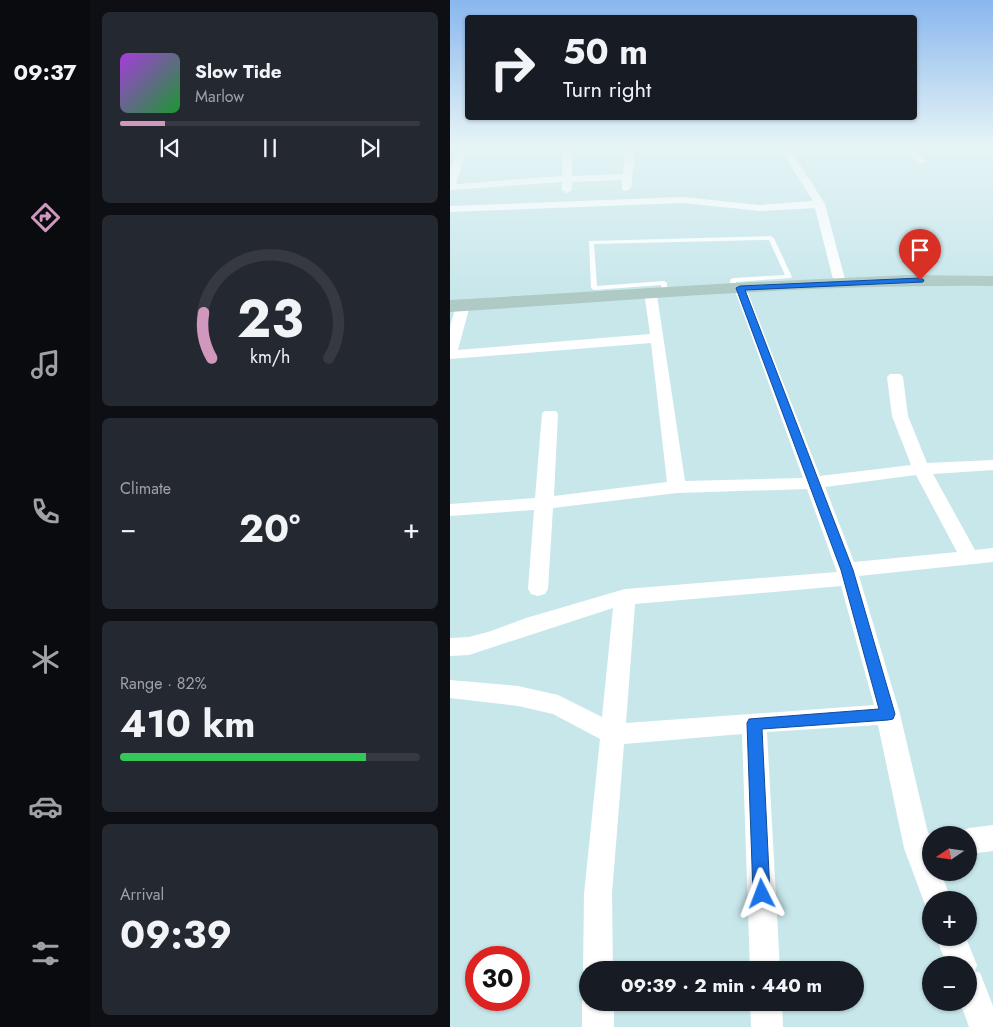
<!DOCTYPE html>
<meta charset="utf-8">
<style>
body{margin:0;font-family:Jost,sans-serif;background:#242831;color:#f1f3f6;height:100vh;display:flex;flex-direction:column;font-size:19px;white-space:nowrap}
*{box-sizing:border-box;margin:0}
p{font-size:16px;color:#9ea1a6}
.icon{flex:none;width:28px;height:28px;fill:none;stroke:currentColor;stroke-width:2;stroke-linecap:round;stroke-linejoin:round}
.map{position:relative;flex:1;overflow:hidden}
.details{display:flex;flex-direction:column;gap:12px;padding:12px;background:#0d0f14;width:360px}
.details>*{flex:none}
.hud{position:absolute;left:15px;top:15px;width:452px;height:105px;border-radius:5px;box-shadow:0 1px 4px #0004;background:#171b24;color:#f1f3f6;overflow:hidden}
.needle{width:32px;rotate:257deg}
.buttons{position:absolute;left:472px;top:826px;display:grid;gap:10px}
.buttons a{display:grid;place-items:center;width:55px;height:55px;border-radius:50%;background:#171b24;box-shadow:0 1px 4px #0004;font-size:25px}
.speed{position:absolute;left:15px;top:946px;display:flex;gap:10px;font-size:25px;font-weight:700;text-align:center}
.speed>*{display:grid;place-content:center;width:65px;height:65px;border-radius:50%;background:#171b24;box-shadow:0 1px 4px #0004;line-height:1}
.speed .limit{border:8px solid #d22;background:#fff;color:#111}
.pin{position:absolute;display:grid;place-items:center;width:42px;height:42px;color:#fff;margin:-51px -21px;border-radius:50% 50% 50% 0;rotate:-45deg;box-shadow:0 0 5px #0007}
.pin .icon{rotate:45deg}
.me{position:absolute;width:55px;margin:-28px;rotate:357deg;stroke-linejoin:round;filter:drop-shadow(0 0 4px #0008)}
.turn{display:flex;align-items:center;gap:18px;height:105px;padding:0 15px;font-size:22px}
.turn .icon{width:65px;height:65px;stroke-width:2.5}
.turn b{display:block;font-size:35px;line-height:42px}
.big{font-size:38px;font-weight:700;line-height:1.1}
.details .tile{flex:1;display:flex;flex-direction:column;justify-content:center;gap:8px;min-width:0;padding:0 18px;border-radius:8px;background:#242831}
.details .dial{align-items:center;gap:0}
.dial svg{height:130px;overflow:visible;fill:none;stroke:#363941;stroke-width:7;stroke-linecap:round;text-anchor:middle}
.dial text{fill:#f1f3f6;stroke:none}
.song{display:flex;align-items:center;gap:15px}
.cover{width:60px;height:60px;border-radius:8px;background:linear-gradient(135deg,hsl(280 70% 55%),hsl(130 70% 35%))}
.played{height:5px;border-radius:2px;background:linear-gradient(90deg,#d198be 15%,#363941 15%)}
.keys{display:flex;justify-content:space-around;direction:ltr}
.heat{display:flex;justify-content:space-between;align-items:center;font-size:28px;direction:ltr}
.charge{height:8px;border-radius:4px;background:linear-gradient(90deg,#34c759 82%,#363941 0)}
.trip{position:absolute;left:129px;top:961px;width:285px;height:50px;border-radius:25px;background:#171b24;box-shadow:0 1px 4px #0004;font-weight:700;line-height:50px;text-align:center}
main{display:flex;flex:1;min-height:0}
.tab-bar{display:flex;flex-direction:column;width:90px;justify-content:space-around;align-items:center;background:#090b0e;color:#9ea1a6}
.tab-bar .icon{width:35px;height:35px}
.tab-bar .current{color:#d198be}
.tab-bar b{font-size:22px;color:#f1f3f6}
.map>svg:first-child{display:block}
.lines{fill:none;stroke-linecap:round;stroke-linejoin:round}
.lane{fill:#fff;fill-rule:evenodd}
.street{fill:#fff;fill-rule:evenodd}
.secondary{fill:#afc9c4;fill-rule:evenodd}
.route{fill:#1a73e8;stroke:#114b97}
</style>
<main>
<nav class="tab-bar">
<b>09:37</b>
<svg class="icon current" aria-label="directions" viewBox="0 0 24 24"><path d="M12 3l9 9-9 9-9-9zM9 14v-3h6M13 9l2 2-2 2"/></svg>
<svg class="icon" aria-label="music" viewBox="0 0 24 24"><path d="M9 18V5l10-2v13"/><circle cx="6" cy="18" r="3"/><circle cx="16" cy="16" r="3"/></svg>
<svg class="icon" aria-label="phone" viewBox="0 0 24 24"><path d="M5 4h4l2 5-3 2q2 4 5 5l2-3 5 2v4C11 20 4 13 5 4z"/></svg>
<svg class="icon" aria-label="climate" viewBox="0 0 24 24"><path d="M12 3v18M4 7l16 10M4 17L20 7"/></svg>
<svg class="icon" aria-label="car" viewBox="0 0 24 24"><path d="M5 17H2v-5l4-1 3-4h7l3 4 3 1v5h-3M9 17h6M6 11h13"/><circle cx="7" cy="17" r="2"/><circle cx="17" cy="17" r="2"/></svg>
<svg class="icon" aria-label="filters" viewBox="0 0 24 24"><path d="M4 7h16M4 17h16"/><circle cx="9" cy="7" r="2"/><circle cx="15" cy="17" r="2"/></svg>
</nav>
<section class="details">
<div class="tile">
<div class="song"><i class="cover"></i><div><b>Slow Tide</b><p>Marlow</p></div></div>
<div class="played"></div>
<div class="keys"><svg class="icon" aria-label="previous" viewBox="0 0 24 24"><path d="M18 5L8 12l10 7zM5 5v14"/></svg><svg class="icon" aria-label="pause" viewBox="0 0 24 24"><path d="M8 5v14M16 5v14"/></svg><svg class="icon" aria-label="next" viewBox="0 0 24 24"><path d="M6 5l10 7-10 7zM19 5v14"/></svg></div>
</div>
<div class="tile dial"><svg viewBox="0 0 100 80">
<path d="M14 69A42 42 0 1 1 86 69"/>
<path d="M14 69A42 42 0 0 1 9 41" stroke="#d198be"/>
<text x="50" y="56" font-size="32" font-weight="700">23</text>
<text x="50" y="72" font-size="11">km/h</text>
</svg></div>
<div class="tile"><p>Climate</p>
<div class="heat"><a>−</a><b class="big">20°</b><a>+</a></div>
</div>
<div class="tile"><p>Range · 82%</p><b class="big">410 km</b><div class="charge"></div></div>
<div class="tile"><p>Arrival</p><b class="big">09:39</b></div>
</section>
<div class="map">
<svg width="543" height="1027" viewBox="0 0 543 1027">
<rect width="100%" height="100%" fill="#c8e7eb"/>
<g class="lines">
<path class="lane" d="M321,236L324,238L342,277L341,278L286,282V289L281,288L280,280L283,278L335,275L319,240L144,244L147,286L214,281L217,283V292L212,293L211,285L144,290L141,288L139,241Z"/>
<path class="street" d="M8,146H18L6,184L112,176L113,146H123L122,176L173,174L176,146H186L181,188L176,191L172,190V180L122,182V190L117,193L112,190V182L0,190V170Z
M328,146H338L375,204L396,283L395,286L390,287L384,283L365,208L310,211L233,203L0,212V206L233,197L310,205L363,201Z
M451,146H461L477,161L475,163H469Z
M290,284L296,288L370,476L461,465L442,416L437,377L440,374H450L453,377L458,416L477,463L543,460V470L483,474L525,550L543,548V562L409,576L450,714L478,833L486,835H481V872H491L501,900H481V912L477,910L454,848L428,725L317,732L330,970H300L292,734L174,744L162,894L163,970H138V981L133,970L134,894L150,739L103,714L68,706L0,698V680L68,686L108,695L152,717L163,608L19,655L0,656V638L19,637L38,632L76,618L175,589L387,572L357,489L227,493L103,508L98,589L95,594L88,596L81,594L78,589L84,510L0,516V504L85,498L92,414L94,411H106L108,414L104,496L217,482L201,343L0,359V327L6,305L13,301L20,305L8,350L200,334L194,292L196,289H206L235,481L353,478L284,288ZM466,475L507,552L404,562L375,487ZM391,586L424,705L176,723L185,604Z
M543,825V851L519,854V835H508L509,832L519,828Z
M486,938H516L527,965L525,971L530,973L543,1006V1027H519L510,1002H519V965H497Z
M137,991L138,1002H164V1027H132V1002Z
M300,1002H332L333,1027H301Z"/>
<path class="secondary" d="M457,275L543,276V286C362,284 181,300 0,312V300L284,283Z"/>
</g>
<linearGradient id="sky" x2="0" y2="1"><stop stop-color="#89b7ee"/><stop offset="0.5" stop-color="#e6f4f6"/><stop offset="1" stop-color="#e6f4f6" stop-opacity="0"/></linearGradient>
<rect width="543" height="290" fill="url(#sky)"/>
<path class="route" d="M470,278L474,280L473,282L295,290L403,570L445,714L443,719L438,720L312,729L320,894L318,900L312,903L306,900L303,894L297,723L299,719L429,709L391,570L286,288L290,286Z"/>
</svg>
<div class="buttons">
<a><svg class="needle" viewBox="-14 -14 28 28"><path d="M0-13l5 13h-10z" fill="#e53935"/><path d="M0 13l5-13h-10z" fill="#9ea1a6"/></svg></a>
<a>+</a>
<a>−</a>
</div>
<div class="speed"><div class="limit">30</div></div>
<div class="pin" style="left:470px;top:280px;background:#d93025"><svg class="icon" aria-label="arrive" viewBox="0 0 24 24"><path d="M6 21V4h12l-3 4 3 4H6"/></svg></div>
<svg class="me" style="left:312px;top:894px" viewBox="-20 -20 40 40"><path d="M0-17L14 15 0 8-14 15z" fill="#1a73e8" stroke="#fff" stroke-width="4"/></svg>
<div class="trip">09:39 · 2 min · 440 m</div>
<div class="hud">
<div class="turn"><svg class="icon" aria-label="right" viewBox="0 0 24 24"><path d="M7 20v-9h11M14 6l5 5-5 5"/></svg><div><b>50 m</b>Turn right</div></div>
</div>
</div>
</main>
